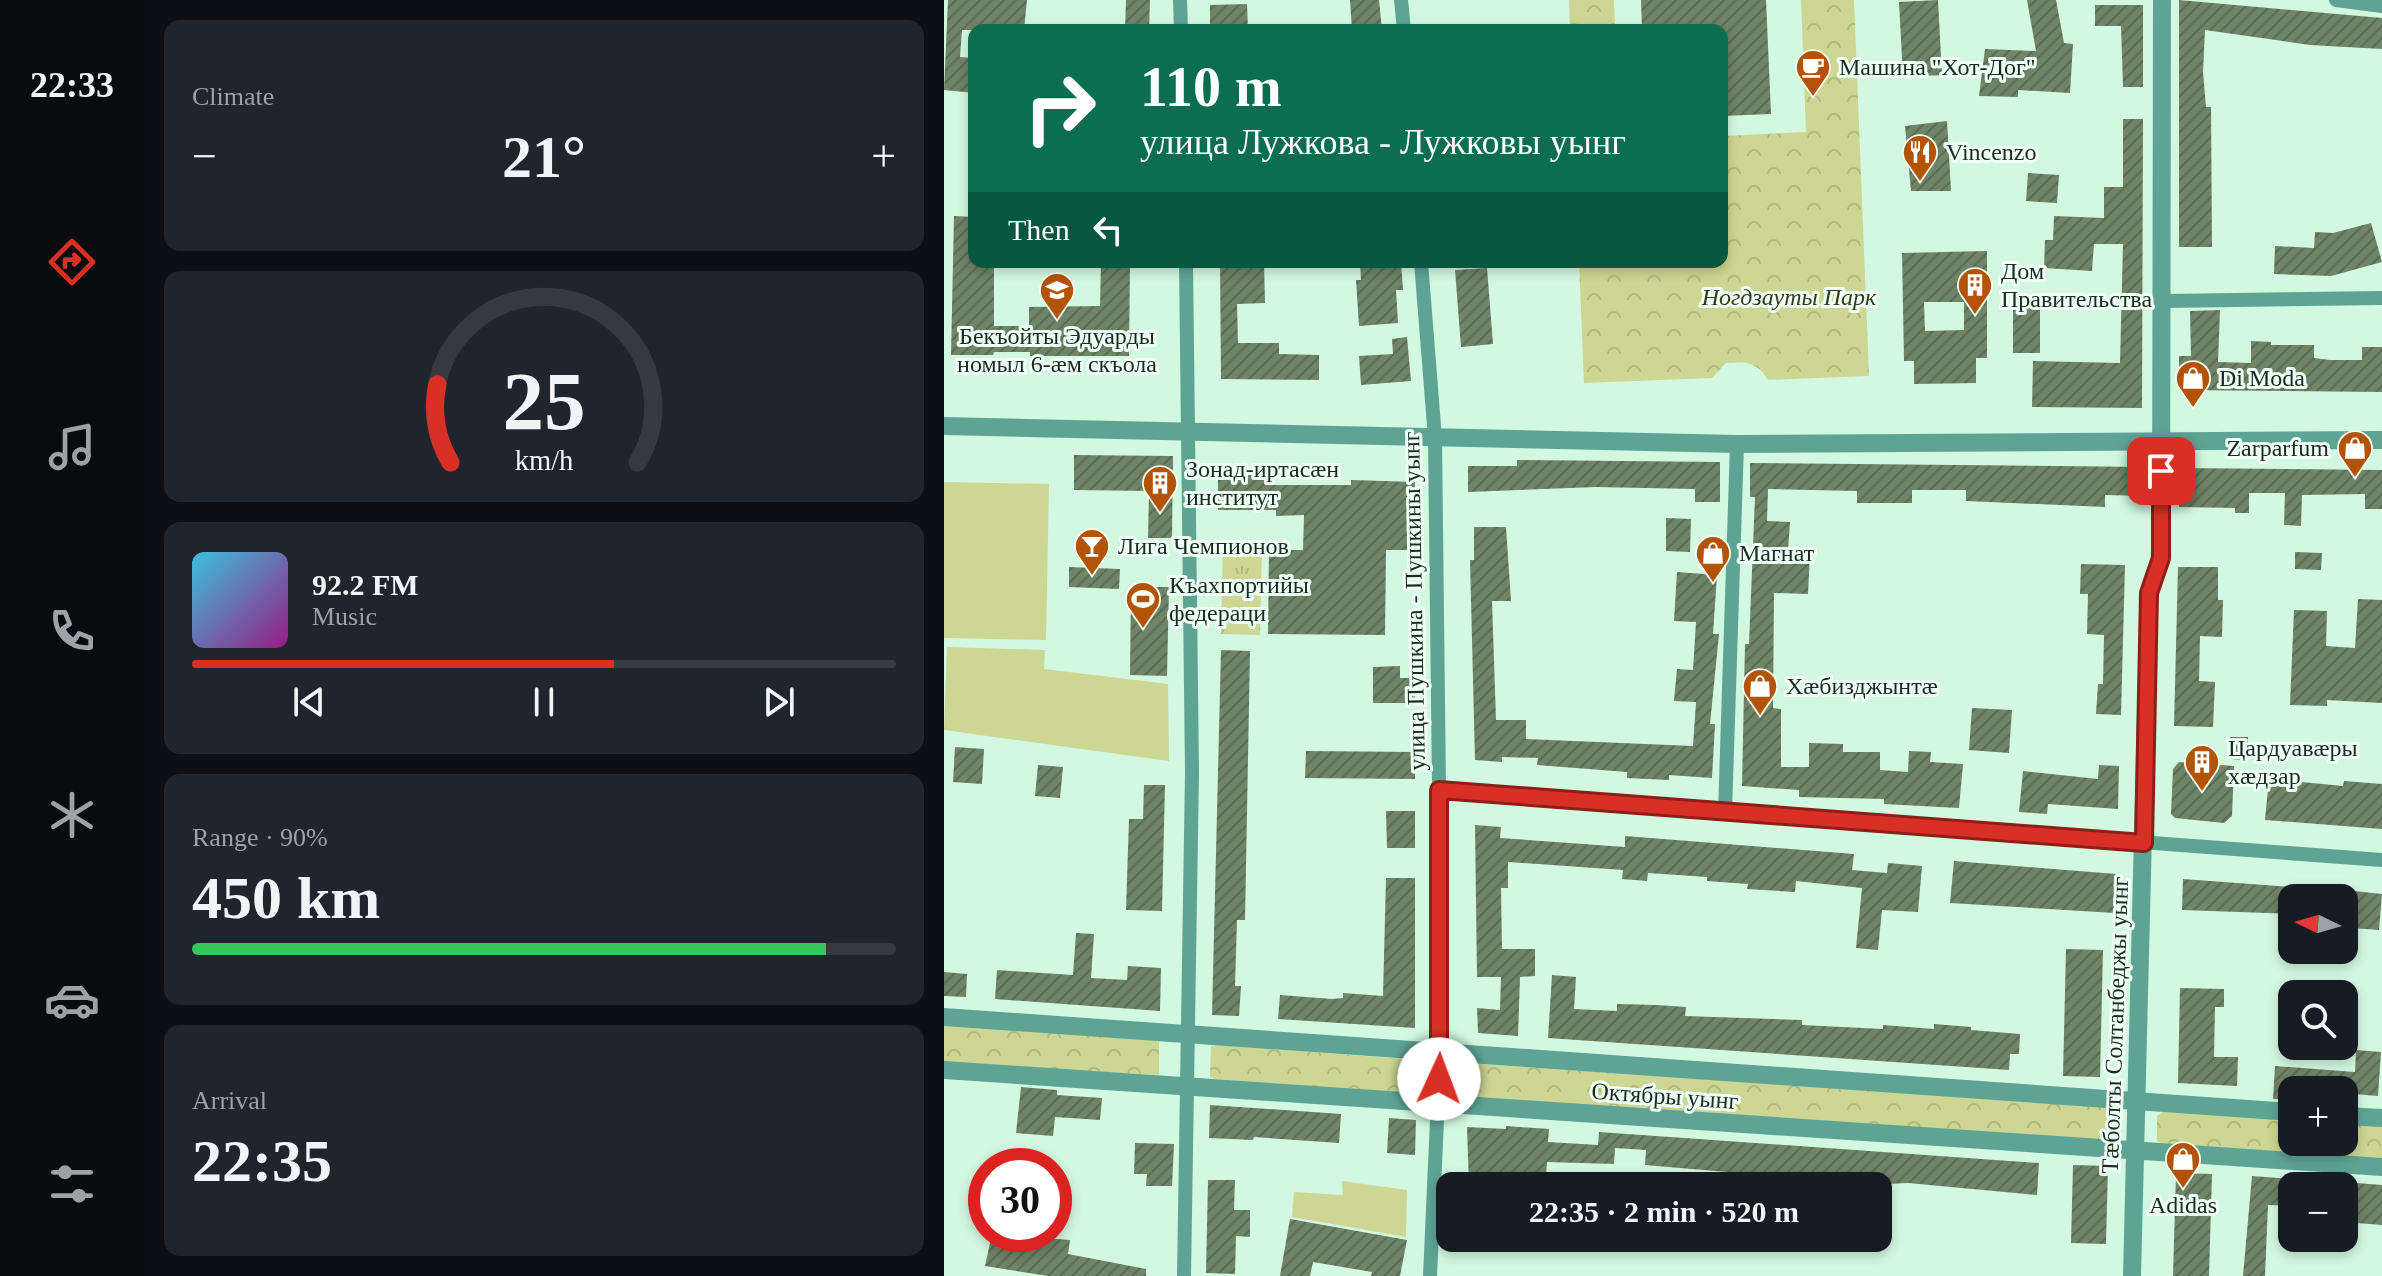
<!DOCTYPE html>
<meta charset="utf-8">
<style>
body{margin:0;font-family:Georgia,serif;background:#20242c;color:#f1f3f6;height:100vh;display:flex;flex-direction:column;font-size:30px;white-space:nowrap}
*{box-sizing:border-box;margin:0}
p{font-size:26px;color:#9ea1a6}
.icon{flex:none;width:44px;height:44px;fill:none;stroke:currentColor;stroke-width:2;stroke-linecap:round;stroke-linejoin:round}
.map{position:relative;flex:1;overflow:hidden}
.details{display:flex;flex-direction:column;gap:20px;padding:20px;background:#0d0f14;width:800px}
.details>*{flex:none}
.top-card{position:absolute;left:24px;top:24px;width:760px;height:244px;border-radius:16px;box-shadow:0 4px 12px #0003;background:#0b6e4f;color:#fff;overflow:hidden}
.needle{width:52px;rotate:275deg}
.fabs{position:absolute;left:1334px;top:884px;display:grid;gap:16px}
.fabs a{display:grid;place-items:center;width:80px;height:80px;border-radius:16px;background:#171b24;box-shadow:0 4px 12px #0003;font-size:40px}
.speed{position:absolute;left:24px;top:1148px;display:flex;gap:16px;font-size:40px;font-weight:700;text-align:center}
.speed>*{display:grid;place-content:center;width:104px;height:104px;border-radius:50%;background:#171b24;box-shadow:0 4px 12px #0003;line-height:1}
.speed .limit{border:12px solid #d22;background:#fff;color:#111}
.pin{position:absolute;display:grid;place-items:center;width:68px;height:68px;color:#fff;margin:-34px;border-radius:16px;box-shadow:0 4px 12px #0006}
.me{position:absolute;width:88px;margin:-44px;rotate:2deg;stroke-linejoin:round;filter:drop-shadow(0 0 6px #0008)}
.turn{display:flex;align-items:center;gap:28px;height:168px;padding:0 40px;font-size:36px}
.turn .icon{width:104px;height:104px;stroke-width:2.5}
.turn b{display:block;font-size:56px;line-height:68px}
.then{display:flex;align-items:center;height:76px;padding:0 40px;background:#0003;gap:16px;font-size:30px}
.big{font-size:60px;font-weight:800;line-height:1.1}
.details .tile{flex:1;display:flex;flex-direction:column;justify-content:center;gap:12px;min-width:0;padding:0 28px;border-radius:16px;background:#20242c}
.details .dial{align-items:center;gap:0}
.dial svg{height:208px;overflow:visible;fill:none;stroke:#363941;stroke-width:7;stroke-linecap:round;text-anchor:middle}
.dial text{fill:#f1f3f6;stroke:none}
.song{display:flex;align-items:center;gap:24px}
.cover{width:96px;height:96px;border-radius:12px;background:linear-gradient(135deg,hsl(190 70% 55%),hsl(310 70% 35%))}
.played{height:8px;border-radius:4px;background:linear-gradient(90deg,#d93025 60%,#363941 60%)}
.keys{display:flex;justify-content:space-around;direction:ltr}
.heat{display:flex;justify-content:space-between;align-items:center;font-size:44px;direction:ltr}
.charge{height:12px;border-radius:6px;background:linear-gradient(90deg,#34c759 90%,#363941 0)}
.trip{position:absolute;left:492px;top:1172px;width:456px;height:80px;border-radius:16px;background:#171b24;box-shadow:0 4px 12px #0003;font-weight:800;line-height:80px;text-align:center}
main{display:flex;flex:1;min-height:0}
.dock{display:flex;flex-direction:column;width:144px;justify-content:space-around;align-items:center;background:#090b0e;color:#9ea1a6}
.dock .icon{width:56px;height:56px}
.dock .selected{color:#d93025}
.dock b{font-size:36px;color:#f1f3f6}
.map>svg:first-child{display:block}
.grass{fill:url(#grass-tufts)}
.park{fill:url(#park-crowns)}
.pitch{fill:#cdd692}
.building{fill:url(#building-hatch);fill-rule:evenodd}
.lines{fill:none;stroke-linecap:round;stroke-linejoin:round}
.minor{stroke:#5ea495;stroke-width:14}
.tertiary{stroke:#5ea495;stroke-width:18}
.route-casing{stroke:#8d1f18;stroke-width:20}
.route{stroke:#d93025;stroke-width:14}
.labels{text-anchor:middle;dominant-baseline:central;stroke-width:6;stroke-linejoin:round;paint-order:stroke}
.poi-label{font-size:24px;fill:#1c2a22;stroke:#f0fff5;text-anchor:start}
.park-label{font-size:24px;font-style:italic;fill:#363a17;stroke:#f0fff5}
.street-label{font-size:24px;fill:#1c2a22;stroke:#f0fff5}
</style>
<main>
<nav class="dock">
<b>22:33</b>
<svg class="icon selected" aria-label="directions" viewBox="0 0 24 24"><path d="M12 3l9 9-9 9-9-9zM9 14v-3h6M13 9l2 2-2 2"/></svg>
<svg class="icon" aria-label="music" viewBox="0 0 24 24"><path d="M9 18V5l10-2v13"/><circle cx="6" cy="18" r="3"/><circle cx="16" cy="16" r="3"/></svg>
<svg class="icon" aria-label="phone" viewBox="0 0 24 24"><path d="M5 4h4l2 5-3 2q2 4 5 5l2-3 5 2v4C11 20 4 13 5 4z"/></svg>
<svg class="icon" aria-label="climate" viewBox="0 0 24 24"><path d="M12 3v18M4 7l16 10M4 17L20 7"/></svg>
<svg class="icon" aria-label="car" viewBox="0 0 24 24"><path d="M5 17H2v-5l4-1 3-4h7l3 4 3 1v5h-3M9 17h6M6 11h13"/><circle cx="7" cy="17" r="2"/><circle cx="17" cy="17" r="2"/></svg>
<svg class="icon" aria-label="filters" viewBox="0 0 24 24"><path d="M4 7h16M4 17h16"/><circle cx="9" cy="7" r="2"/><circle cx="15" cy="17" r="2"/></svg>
</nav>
<section class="details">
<div class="tile"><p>Climate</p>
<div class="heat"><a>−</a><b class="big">21°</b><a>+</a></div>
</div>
<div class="tile dial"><svg viewBox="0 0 100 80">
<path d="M14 69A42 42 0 1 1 86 69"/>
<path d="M14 69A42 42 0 0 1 9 39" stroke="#d93025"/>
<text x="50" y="56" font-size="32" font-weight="700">25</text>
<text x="50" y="72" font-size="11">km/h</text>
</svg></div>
<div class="tile">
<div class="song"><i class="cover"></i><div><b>92.2 FM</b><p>Music</p></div></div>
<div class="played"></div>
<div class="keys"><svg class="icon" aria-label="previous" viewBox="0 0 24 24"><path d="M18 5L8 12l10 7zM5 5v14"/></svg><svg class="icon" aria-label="pause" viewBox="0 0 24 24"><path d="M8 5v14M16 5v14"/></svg><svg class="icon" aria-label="next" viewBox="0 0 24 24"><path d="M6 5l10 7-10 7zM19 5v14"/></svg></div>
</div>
<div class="tile"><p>Range · 90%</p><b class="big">450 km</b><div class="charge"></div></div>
<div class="tile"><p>Arrival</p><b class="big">22:35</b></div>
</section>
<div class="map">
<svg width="1438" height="1276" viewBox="0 0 1438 1276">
<defs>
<pattern id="grass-tufts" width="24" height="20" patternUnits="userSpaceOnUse" patternTransform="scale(2)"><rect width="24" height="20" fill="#cdd692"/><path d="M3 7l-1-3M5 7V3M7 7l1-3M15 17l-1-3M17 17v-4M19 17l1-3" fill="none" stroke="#afb87e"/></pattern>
<pattern id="park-crowns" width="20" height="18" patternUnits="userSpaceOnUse" patternTransform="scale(2)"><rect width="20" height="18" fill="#cdd692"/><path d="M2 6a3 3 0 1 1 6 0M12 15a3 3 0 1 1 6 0" fill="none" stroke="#afb87e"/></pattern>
<pattern id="building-hatch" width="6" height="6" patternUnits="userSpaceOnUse" patternTransform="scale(2)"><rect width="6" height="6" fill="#708467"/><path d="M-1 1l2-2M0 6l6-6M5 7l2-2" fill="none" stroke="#5b6c54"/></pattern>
</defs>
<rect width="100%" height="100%" fill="#d3f8e1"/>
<path class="grass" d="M279,547H318L316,635L277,634Z"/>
<path class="park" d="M625,0H670L671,30H626Z
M857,0H910L925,376L824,380C813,361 801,362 782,363L768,378L640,383L635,262H778V136L862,132Z
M0,1024L215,1041V1075L0,1063Z
M273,1045L474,1060L485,1064L484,1090L474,1095L272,1079L266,1077L267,1046Z
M522,1063L1165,1107L1172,1111V1139L1164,1144L519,1097L510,1093L511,1067Z
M1220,1111L1348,1119V1142H1400V1123L1438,1125V1159L1221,1145L1213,1141V1116Z"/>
<path class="pitch" d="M0,482L105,484L102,640L0,638Z
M3,647L101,650L100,669L224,684L225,761L0,730Z
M398,1181L463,1190L462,1237L348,1217L350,1192L399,1195Z"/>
<path class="building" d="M4,0H83L80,30H18L16,57L30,58V93L0,90Z
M182,0H206L205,30H181Z
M406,0H435L438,30H408Z
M697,0H822L827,114L778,116V30H698Z
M994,0L998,75L959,77L955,2Z
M1083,0H1112L1120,43L1129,44L1126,93L1074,90V97L1035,96L1041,49L1092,51Z
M1235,0L1438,18V49L1366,45L1261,30L1259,72L1262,107H1267L1268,247H1235Z
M303,4L304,30H266V5Z
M1151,5H1199V87H1179L1177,26H1151Z
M1179,119H1199L1198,408L1088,407L1089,361L1176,363L1179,244H1150L1148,271L1100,268L1101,240H1109L1110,216L1160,218V187H1179Z
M1003,121L1007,191H967L961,126Z
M1084,173L1115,175L1113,203L1082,201Z
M10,216L30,217V262H50V326H85V307L156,306L157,262H186L185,356H86V352H50L49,355H7Z
M1427,223L1438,262L1387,276L1330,274L1331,246L1370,248L1371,232L1389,233Z
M1043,251V358H1032V383L970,384V361H960L958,253ZM980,302H1020V330L981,331Z
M276,262H320L321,303L293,304L294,343H335V354L375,355V380L277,379Z
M416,262H457L459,290H452L454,323L415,326L412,280H417Z
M543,268L549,344L517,347L511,270Z
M1069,306H1096V353H1069Z
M1276,310L1274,362L1307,363V341L1327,342V345H1370V358L1386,360H1418V347H1438V392L1235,390V356H1247L1246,311Z
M463,337L467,381L417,385L415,356L449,354L448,339Z
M130,455L229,456L228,538H204L205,491L130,490Z
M573,460L776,462V502H751V489L652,487L524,492V466H573Z
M806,463L1205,467V496L1161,495V507L1022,501V490H968V503H913V491L824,489L823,521L846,522L844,552L866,553L864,594L830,593L829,708L837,709V767H865V743L899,744V752H936V770L964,772L965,751L987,752L986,762L1019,764L1015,808L940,804V799L855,797V790L798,786L801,644H805L811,497H806Z
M1236,468L1438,470V509H1421V494L1358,495L1357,526L1340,525L1341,493H1305V513H1291V508L1235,507Z
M274,472L327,473V485H407V480L471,482L468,550H442L441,635L324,634L325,550H359L360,515L332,516V510H274Z
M722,518L747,519L746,552L722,551Z
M530,527H562L567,601H548L552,720H582V739L749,746L752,702L730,701L733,669L749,670L752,622L730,621L733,572L773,575L769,634H775L766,724H771L768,778L725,775V780L683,778V772L593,765L594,758L558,757V762L531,760L526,560H530Z
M1351,552L1378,553L1377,570L1351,569Z
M1137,564L1181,565L1177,715L1152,714L1154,684H1159L1160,635L1143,634L1144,594H1136Z
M125,567L176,569L175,589L125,587Z
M1234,567H1274V600H1279L1278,637L1256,636L1255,681L1271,682L1269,727L1230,726Z
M187,587H225L223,676L186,675Z
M1414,599L1438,600V703L1383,700V706L1346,705L1350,610L1383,611L1382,646L1411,648Z
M277,650L306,651L301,920H293L291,986H297L295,1016L268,1015Z
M456,666V678H471V703H429V667Z
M1028,708L1068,710L1065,753L1025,750Z
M1286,737H1304L1303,760L1286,759Z
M11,747L40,749L38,784L9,782Z
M362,751L471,752V779L361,778Z
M1235,762L1290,766L1288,816L1280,823L1231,818L1227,814L1229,769Z
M94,765L119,767L116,798L91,796Z
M1155,765L1175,766L1174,809L1104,804L1103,814L1075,812L1079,771L1154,779Z
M1325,779L1399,786L1400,781L1438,784V829L1321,820Z
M200,785H221L218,911L182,910L185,819H199Z
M442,811H471V848H443Z
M531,825L557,827L556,838L681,847V836L910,854L908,870L943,873L944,863L978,866L974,912L938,910L934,950L912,948L918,888L852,881L851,892L803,889L804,884L763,881V877L704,873L703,881L678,879L679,870L564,862V888H557L558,949H591V976L576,977L574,1036L534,1033L533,1008L556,1010L557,977H533Z
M1010,861L1172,874L1171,913L1006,903Z
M442,878H471V1028L334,1019L336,995L388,999L399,998V993L439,996Z
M1239,879L1348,887V914L1238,910Z
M1410,891L1438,894L1435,930L1407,928Z
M132,933L150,934L147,978L183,980L184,966L217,968L216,1011L51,999L53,970L129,975Z
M1122,949L1159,950L1156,1077L1119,1076Z
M0,972L23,974L22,997L0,996Z
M608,975L632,977L630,1009L673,1011V1004L713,1005L742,1007L741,1016L858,1020V1025L939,1029V1025L990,1029V1024L1027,1027V1030L1076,1034L1075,1054H1066L1065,1070L604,1038Z
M1236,988L1280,989V1007H1271L1270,1057H1294L1293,1086L1234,1083Z
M1412,1050L1437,1052L1434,1096L1409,1094V1090H1348V1100L1329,1099L1331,1066L1411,1072Z
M77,1087L113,1090V1095L158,1098L156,1120L111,1117L109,1136L72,1133Z
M266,1105L397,1114L395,1143L310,1137L309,1140L265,1138Z
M445,1118L472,1120L471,1155L443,1153Z
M562,1126L605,1129L604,1142L654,1145L655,1132L1095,1163L1093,1195L964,1183L902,1186L860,1183V1179L783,1176V1172L701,1165L702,1150L671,1148L670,1164L603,1162L602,1177L555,1174L556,1186H525L523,1127L562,1129Z
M191,1143L230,1144L228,1186H202L203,1174H190Z
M1129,1165L1164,1166L1162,1244L1127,1243Z
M1232,1173L1268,1174L1265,1276H1229Z
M1308,1176L1348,1179V1206L1324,1205L1321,1276H1299Z
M264,1180H291L290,1210H306V1237L292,1236L291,1274L262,1273Z
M1400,1182L1438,1185V1225L1400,1222Z
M346,1219L463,1240L456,1276H427L428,1272L369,1262L366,1276H336Z
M48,1234L126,1240L124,1254L202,1269V1276H104L41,1266Z"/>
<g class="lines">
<path class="minor" d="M236,0L237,30
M457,0L460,30
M1392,0L1438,6
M477,262L491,438L495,790L496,1053L486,1276
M1220,301L1438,298
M495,790L1438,860
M781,812L793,444
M240,1276L248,772L242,262"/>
<path class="tertiary" d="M0,426L793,444L1438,440
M0,1017L1348,1112
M0,1070L1438,1167
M1400,1116L1438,1118
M1188,1276L1205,593L1217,558L1218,0"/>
</g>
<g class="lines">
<g class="route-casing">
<path id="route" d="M495,1079V790L1200,843L1205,593L1217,558V471"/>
</g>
<use href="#route" class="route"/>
</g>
<defs>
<g id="cafe-pin" transform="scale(1.8)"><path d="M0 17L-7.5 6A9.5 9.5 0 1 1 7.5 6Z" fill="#b25306" stroke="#f0fff5"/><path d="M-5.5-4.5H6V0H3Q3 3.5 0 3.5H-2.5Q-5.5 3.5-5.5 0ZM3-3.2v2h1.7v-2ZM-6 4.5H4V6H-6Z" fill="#fff"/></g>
<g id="restaurant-pin" transform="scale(1.8)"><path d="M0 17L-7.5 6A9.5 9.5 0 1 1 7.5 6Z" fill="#b25306" stroke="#f0fff5"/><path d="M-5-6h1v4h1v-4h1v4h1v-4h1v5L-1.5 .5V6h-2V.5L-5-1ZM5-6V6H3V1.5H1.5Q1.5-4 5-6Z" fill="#fff"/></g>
<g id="building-pin" transform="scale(1.8)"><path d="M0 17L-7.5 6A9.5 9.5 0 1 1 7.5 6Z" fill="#b25306" stroke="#f0fff5"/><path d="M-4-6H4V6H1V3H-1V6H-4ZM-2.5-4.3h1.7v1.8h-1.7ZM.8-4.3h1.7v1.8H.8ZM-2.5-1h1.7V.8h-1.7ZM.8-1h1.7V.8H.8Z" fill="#fff"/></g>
<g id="school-pin" transform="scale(1.8)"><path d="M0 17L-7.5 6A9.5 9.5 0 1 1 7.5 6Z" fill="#b25306" stroke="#f0fff5"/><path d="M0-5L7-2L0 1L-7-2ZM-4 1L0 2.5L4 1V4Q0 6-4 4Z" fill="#fff"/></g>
<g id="shop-pin" transform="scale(1.8)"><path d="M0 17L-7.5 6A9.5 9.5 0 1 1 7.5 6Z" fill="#b25306" stroke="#f0fff5"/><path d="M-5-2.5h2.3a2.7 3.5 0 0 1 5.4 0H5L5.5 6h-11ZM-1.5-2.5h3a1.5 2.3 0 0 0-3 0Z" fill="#fff"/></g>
<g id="bar-pin" transform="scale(1.8)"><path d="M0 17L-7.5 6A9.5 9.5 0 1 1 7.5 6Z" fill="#b25306" stroke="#f0fff5"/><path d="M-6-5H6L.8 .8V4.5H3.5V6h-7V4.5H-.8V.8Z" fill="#fff"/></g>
<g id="stadium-pin" transform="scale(1.8)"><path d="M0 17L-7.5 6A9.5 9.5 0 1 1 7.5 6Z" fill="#b25306" stroke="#f0fff5"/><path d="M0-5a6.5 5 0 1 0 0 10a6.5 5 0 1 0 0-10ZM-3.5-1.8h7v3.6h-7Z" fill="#fff"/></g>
</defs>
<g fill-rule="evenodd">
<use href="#cafe-pin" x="869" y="67"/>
<use href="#restaurant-pin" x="976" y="152"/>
<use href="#building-pin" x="1031" y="285"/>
<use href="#school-pin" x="113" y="290"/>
<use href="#shop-pin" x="1249" y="378"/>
<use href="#shop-pin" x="1411" y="448"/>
<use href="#building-pin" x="216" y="483"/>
<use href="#bar-pin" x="148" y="546"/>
<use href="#shop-pin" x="769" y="553"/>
<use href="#stadium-pin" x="199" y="599"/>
<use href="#shop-pin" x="816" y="686"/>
<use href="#building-pin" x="1258" y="762"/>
<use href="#shop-pin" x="1239" y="1159"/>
</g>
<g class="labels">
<g class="poi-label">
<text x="895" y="67">Машина "Хот-Дог"</text>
<text x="1002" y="152">Vincenzo</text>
<text x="1057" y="271">Дом<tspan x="1057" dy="28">Правительства</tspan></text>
<text x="113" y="336" text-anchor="middle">Бекъойты Эдуарды<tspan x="113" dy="28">номыл 6-æм скъола</tspan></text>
<text x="1275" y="378">Di Moda</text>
<text x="1385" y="448" text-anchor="end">Zarparfum</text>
<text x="242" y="469">Зонад-иртасæн<tspan x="242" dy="28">институт</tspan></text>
<text x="174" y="546">Лига Чемпионов</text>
<text x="795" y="553">Магнат</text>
<text x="225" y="585">Къахпортийы<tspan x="225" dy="28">федераци</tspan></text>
<text x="842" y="686">Хæбизджынтæ</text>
<text x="1284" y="748">Цардуавæры<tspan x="1284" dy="28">хæдзар</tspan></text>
<text x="1239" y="1205" text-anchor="middle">Adidas</text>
</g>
<g class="park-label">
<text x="845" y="297">Ногдзауты Парк</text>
</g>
<g class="street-label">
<text transform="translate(470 601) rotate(-91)">улица Пушкина - Пушкины уынг</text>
<text transform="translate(1171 1025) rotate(-88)">Тæболты Солтанбеджы уынг</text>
<text transform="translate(721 1096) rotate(4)">Октябры уынг</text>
</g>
</g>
</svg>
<div class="fabs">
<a><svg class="needle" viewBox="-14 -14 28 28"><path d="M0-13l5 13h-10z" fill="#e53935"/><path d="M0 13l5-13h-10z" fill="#9ea1a6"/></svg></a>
<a><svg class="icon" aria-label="search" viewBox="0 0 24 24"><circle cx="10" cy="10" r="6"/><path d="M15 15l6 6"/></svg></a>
<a>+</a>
<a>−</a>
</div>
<div class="speed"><div class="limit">30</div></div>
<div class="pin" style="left:1217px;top:471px;background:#d93025"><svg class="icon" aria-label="arrive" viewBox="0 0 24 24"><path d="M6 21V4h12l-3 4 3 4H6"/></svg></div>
<svg class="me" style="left:495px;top:1079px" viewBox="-20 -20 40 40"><circle r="19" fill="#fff"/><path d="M0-13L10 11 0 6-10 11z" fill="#d93025"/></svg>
<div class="trip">22:35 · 2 min · 520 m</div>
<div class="top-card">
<div class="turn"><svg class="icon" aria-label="right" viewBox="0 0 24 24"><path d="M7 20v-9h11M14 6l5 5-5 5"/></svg><div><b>110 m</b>улица Лужкова - Лужковы уынг</div></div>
<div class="then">Then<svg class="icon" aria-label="left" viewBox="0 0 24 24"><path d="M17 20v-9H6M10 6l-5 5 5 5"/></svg></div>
</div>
</div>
</main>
